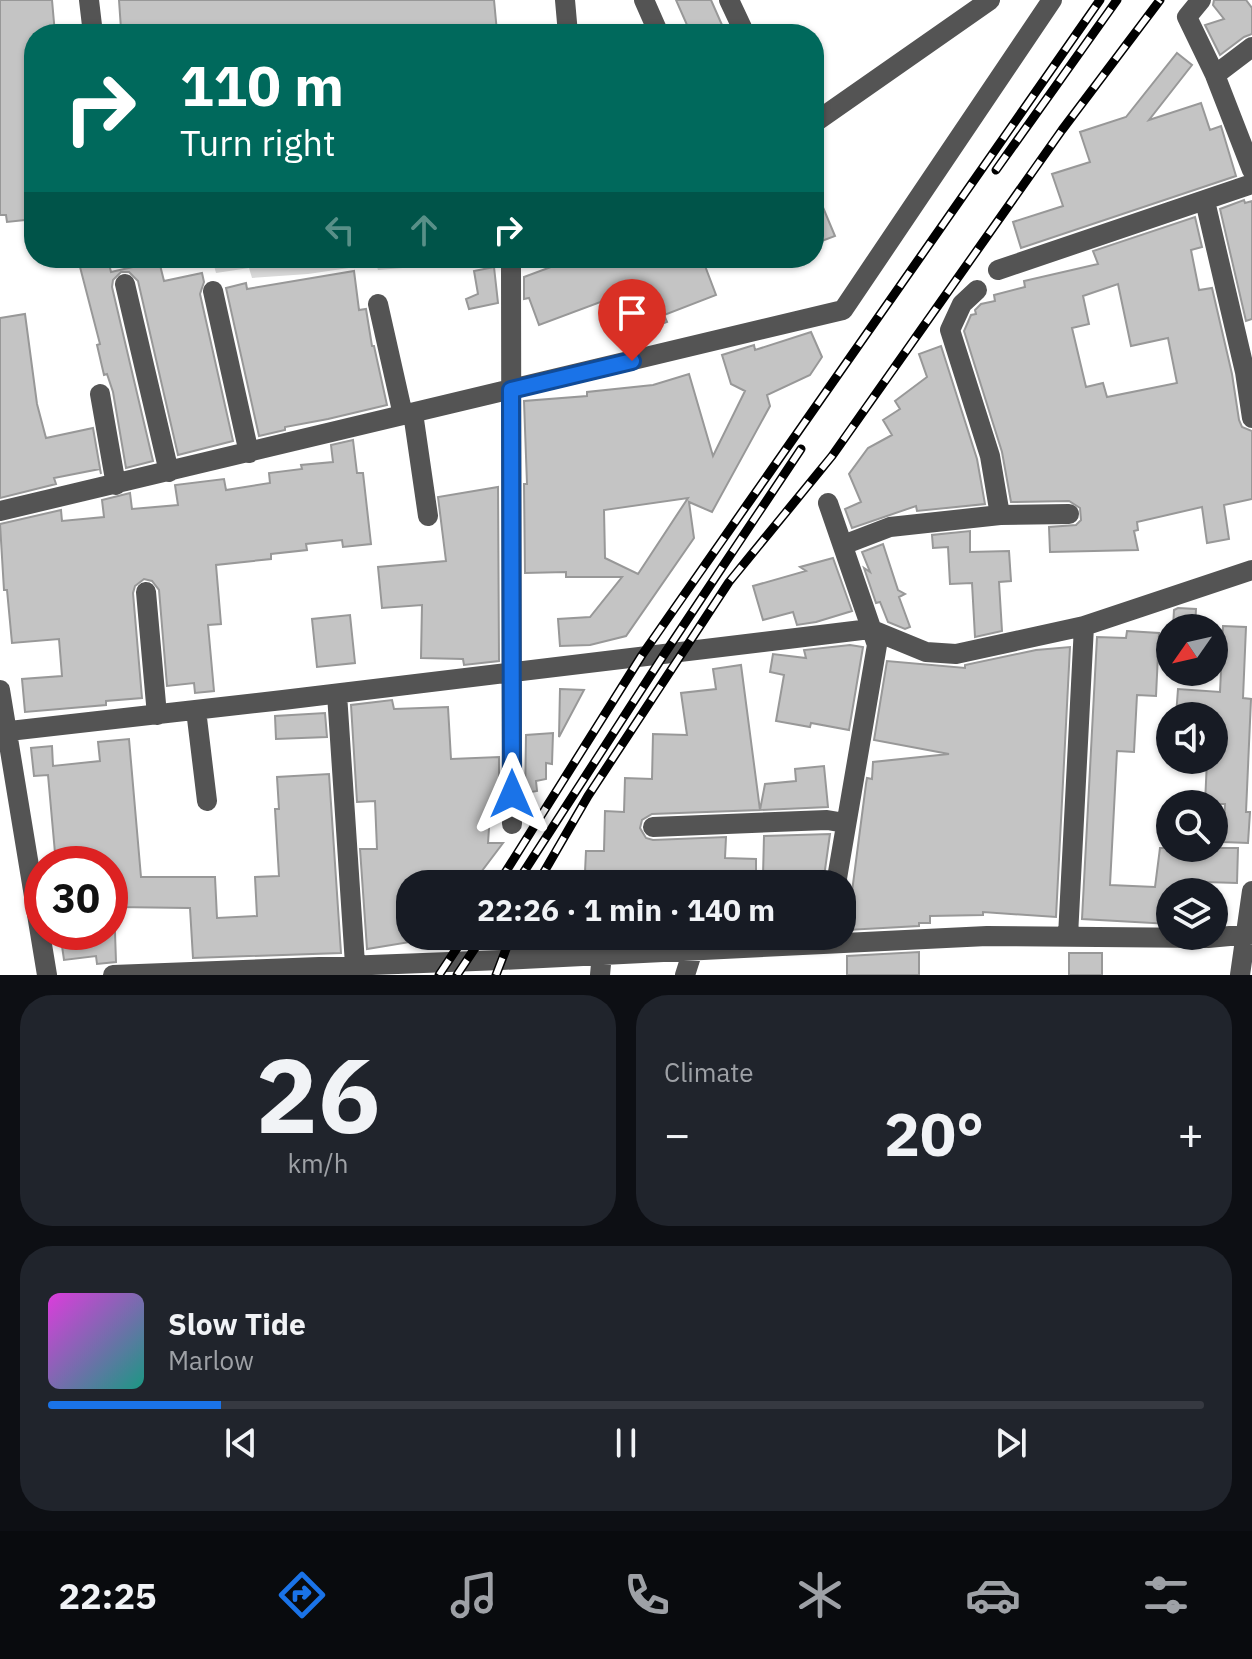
<!DOCTYPE html>
<meta charset="utf-8">
<style>
body{margin:0;font-family:"IBM Plex Sans",sans-serif;background:#20242c;color:#f1f3f6;height:100vh;display:flex;flex-direction:column;font-size:30px;white-space:nowrap}
*{box-sizing:border-box;margin:0}
p{font-size:26px;color:#9ea1a6}
.icon{flex:none;width:44px;height:44px;fill:none;stroke:currentColor;stroke-width:2;stroke-linecap:round;stroke-linejoin:round}
.map{position:relative;height:975px;overflow:hidden}
.side{display:flex;flex-direction:column;gap:20px;padding:20px;background:#0d0f14;flex:1}
.side>*{flex:none}
.banner{position:absolute;left:24px;top:24px;width:800px;height:244px;border-radius:32px;box-shadow:0 2px 6px #0004;background:#00695c;color:#fff;overflow:hidden}
.needle{width:52px;rotate:236deg}
.tools{position:absolute;left:1156px;top:614px;display:grid;gap:16px}
.tools a{display:grid;place-items:center;width:72px;height:72px;border-radius:50%;background:#171b24;box-shadow:0 2px 6px #0004;font-size:40px}
.speed{position:absolute;left:24px;top:846px;display:flex;gap:16px;font-size:40px;font-weight:700;text-align:center}
.speed>*{display:grid;place-content:center;width:104px;height:104px;border-radius:50%;background:#171b24;box-shadow:0 2px 6px #0004;line-height:1}
.speed .limit{border:12px solid #d22;background:#fff;color:#111}
.pin{position:absolute;display:grid;place-items:center;width:68px;height:68px;color:#fff;margin:-82px -34px;border-radius:50% 50% 50% 0;rotate:-45deg;box-shadow:0 0 8px #0007}
.pin .icon{rotate:45deg}
.me{position:absolute;width:88px;margin:-44px;rotate:0deg;stroke-linejoin:round;filter:drop-shadow(0 0 6px #0008)}
.turn{display:flex;align-items:center;gap:28px;height:168px;padding:0 24px;font-size:36px}
.turn .icon{width:104px;height:104px;stroke-width:2.5}
.turn b{display:block;font-size:56px;line-height:68px}
.lanes{display:flex;align-items:center;height:76px;padding:0 24px;background:#0003;justify-content:center;gap:40px;direction:ltr}
.lanes .off{opacity:.35}
.big{font-size:60px;font-weight:700;line-height:1.1}
.side .card{flex:1;display:flex;flex-direction:column;justify-content:center;gap:12px;min-width:0;padding:0 28px;border-radius:32px;background:#20242c}
.side .dial{align-items:center;gap:0}
.dial b{font-size:104px;line-height:1}
.song{display:flex;align-items:center;gap:24px}
.cover{width:96px;height:96px;border-radius:12px;background:linear-gradient(135deg,hsl(300 70% 55%),hsl(170 70% 35%))}
.played{height:8px;border-radius:4px;background:linear-gradient(90deg,#1a73e8 15%,#363941 15%)}
.keys{display:flex;justify-content:space-around;direction:ltr}
.heat{display:flex;justify-content:space-between;align-items:center;font-size:44px;direction:ltr}
.side .tiles{flex:1;display:grid;gap:20px;grid-template-columns:1fr 1fr}
.card:last-child{grid-column:span 2}
.trip{position:absolute;left:396px;top:870px;width:460px;height:80px;border-radius:32px;background:#171b24;box-shadow:0 2px 6px #0004;font-weight:700;line-height:80px;text-align:center}
.tabs{display:flex;height:128px;justify-content:space-around;align-items:center;background:#090b0e;color:#9ea1a6}
.tabs .icon{width:56px;height:56px}
.tabs .current{color:#1a73e8}
.tabs b{font-size:36px;color:#f1f3f6}
.map>svg:first-child{display:block}
.green{fill:#dbdbdb}
.building{fill:#c4c4c4;stroke:#989898;stroke-width:2;fill-rule:evenodd}
.lines{fill:none;stroke-linecap:round;stroke-linejoin:round}
.minor{stroke:#545454;stroke-width:20}
.rail-casing{stroke:#000;stroke-width:9}
.rail{stroke:#fff;stroke-width:6;stroke-dasharray:18;stroke-linecap:butt}
.route-casing{stroke:#114b97;stroke-width:20}
.route{stroke:#1a73e8;stroke-width:14}
</style>
<div class="map">
<svg width="1252" height="975" viewBox="0 0 1252 975">
<rect width="100%" height="100%" fill="#fff"/>
<path class="green" d="M212,258H524L378,270L376,264L308,274L252,278L249,268L216,273Z"/>
<path class="building" d="M0,0H52L55,34H34V219L7,222L6,215H0Z
M119,0H494L497,32L490,34H160L159,26L121,29Z
M676,0H711L726,34H691Z
M1214,0H1246L1252,8V34L1244,37L1220,55L1205,25L1224,19L1213,5Z
M1177,53L1192,65L1149,120L1201,103L1210,130L1221,126L1236,176L1021,248L1013,222L1063,206L1052,174L1090,162L1080,132L1126,117Z
M814,186L835,236L814,244Z
M1244,200L1245,203L1252,201V319L1246,321L1220,209Z
M1195,217L1202,247L1191,250L1199,290L1212,288L1232,374L1239,420L1242,427L1252,431V499L1224,505L1229,539L1207,543L1202,507L1137,522L1138,530L1134,531L1138,550L1050,552L1049,527L1076,525L1081,520L1080,508L1069,501L1011,502L1002,452L964,331L971,315L976,314L975,310L981,304L995,301L994,295L1025,287L1024,281L1098,264L1093,251ZM1118,284L1131,346L1168,338L1177,383L1107,397L1103,383L1086,387L1072,328L1089,324L1083,296Z
M575,258H702L716,295L664,315L667,322L618,340L603,301L539,325L529,298L524,299V277Z
M108,260L111,272L159,261L164,281L202,273L204,282L200,294L233,441L178,455L138,281L129,272H121L113,280L112,287L153,461L126,468L113,392L107,374L104,375L97,345L100,344L80,267Z
M494,267L498,303L469,309L466,299L478,294L474,271Z
M354,271L359,310L366,309L372,346H374L387,405L328,419L285,427V430L259,436L226,288L246,283L247,289Z
M25,314L37,404L46,438L93,428L101,474L100,469L54,478L56,484L0,498V318Z
M811,332L822,357L810,375L767,395L770,406L712,512L689,502L694,538L626,636L590,645L560,646L558,619L590,617L622,577H566V572L525,573L524,484H527L524,401L587,396V392L653,385L689,374L713,456L745,391L731,384L722,355L754,345L755,350ZM688,498L638,574L605,558L604,510Z
M941,346L977,459L985,504L917,511L916,506L852,528L845,509L861,502L849,474L868,448L892,435L883,420L900,409L895,401L927,377L919,354Z
M353,440L357,473H363L371,544L343,547L342,540L306,544L307,550L271,554V559L216,565L221,624L208,625L214,691L195,693L194,683L167,686L159,590L152,581L144,579L135,586L133,593L142,698L106,701V705L25,712L22,679L62,676L59,639L12,643L7,590H4L0,524L61,510L62,521L104,517L102,500L130,493L132,509L178,505L175,485L224,479L226,490L270,483L269,473L302,469L301,465L333,462L331,445Z
M498,487L499,661L464,665L463,659L421,658L422,605L382,608L378,567L446,561L438,497Z
M970,531V552L1009,551L1011,581L999,582L1002,631L975,637L972,583L950,584L948,547L933,548L932,535Z
M883,544L898,590L905,594L899,597L910,627L905,629L888,622L880,602L876,603L864,568L870,572L862,552Z
M833,558L852,611L816,622L797,625L793,612L763,620L753,586L806,571L800,567Z
M1178,608L1196,609L1195,628H1173L1174,610Z
M350,615L355,663L317,667L312,619Z
M1223,626L1246,627L1243,698L1251,699L1246,812H1250L1248,843L1223,842L1225,804H1205L1207,760H1214V716H1176L1178,689L1220,692Z
M1127,631L1159,633L1156,696L1137,695L1134,752L1117,751L1110,885L1155,887L1160,848H1238L1237,883L1205,882V892H1170V924L1082,919L1097,637L1126,638Z
M850,645L863,647L849,730L811,723L810,727L776,721L784,675L770,672L773,654L806,658L804,650Z
M1070,647L1056,917L983,912V915L930,916V923H919V926L847,930L866,784L867,778L872,779L873,762L949,754L874,740L887,661L965,668V665L1036,650Z
M741,665L760,810L652,814L642,820L640,828L646,838L653,840L726,837L725,858L756,859V880L729,879V884H621L622,874L585,872L586,851H604L605,811L624,812L625,778L652,779L653,734L687,735L681,693L716,689L713,669Z
M560,689L584,690L559,737Z
M392,700L394,709L448,707L451,759L499,757V800L491,799L488,843H503L472,884H410V942L367,949L360,849H377L375,801L357,802L351,705Z
M325,713L327,737L276,739L275,716Z
M553,733L552,764L546,763V779L536,781L537,791L531,792V800H525L526,735Z
M129,739L141,877H215L217,918L257,916L255,877L279,876L275,809H279L277,777L329,774L341,953L193,958L190,908L116,907V876H112L111,864H56L48,775L34,776L31,748L52,746L53,766L100,761L98,742Z
M824,766L828,807L760,810L765,784L796,781L795,769Z
M830,834L823,884H793L794,877L763,876L764,836Z
M60,932H115L116,962L97,964L96,956L64,960Z
M919,952V975H847V956Z
M1069,953H1102V975H1069Z"/>
<g class="lines">
<path class="minor" d="M89,0L93,34
M565,0L568,34
M644,0L659,34
M729,0L745,34
M1201,0L1187,17L1215,75L1252,170
M1215,75L1252,47
M814,123L990,0
M1205,201L1245,372L1252,418
M511,268L512,824
M998,270L1252,184
M125,284L169,472
M977,290L962,304L950,330L990,456L1000,515
M213,291L249,453
M378,304L403,415
M100,394L116,485
M413,413L428,516
M828,503L877,645L836,884
M0,511L843,310L1052,0
M843,545L890,527L1000,515L1069,514
M146,592L157,715
M0,690L47,975
M337,694L355,964
M196,710L207,801
M0,732L283,700L870,629L926,652L956,654L1084,626L1252,570
M653,827L827,820L845,823
M1068,936L1084,626
M113,975L501,960L987,936L1208,938L1252,934
M600,975L602,953
M685,975L693,950
M1240,975L1252,891"/>
<g class="rail-casing">
<path id="rail" d="M996,170L1117,0
M498,884L642,655L1100,0
M516,884L665,653L801,449
M537,884L588,796L729,582L832,456L1062,130L1160,0
M439,975L465,936
M457,975L483,936
M496,975L511,936"/>
</g>
<use href="#rail" class="rail"/>
</g>
<g class="lines">
<g class="route-casing">
<path id="route" d="M512,794L511,390L632,361"/>
</g>
<use href="#route" class="route"/>
</g>
</svg>
<div class="tools">
<a><svg class="needle" viewBox="-14 -14 28 28"><path d="M0-13l5 13h-10z" fill="#e53935"/><path d="M0 13l5-13h-10z" fill="#9ea1a6"/></svg></a>
<a><svg class="icon" aria-label="sound" viewBox="0 0 24 24"><path d="M4 9h4l5-4v14l-5-4H4zM17 9q2 3 0 6"/></svg></a>
<a><svg class="icon" aria-label="search" viewBox="0 0 24 24"><circle cx="10" cy="10" r="6"/><path d="M15 15l6 6"/></svg></a>
<a><svg class="icon" aria-label="layers" viewBox="0 0 24 24"><path d="M12 4l9 5-9 5-9-5zM3 14l9 5 9-5"/></svg></a>
</div>
<div class="speed"><div class="limit">30</div></div>
<div class="pin" style="left:632px;top:361px;background:#d93025"><svg class="icon" aria-label="arrive" viewBox="0 0 24 24"><path d="M6 21V4h12l-3 4 3 4H6"/></svg></div>
<svg class="me" style="left:512px;top:794px" viewBox="-20 -20 40 40"><path d="M0-17L14 15 0 8-14 15z" fill="#1a73e8" stroke="#fff" stroke-width="4"/></svg>
<div class="trip">22:26 · 1 min · 140 m</div>
<div class="banner">
<div class="turn"><svg class="icon" aria-label="right" viewBox="0 0 24 24"><path d="M7 20v-9h11M14 6l5 5-5 5"/></svg><div><b>110 m</b>Turn right</div></div>
<div class="lanes"><svg class="icon off" aria-label="left" viewBox="0 0 24 24"><path d="M17 20v-9H6M10 6l-5 5 5 5"/></svg><svg class="icon off" aria-label="ahead" viewBox="0 0 24 24"><path d="M12 20V5M6 11l6-6 6 6"/></svg><svg class="icon" aria-label="right" viewBox="0 0 24 24"><path d="M7 20v-9h11M14 6l5 5-5 5"/></svg></div>
</div>
</div>
<section class="side">
<div class="tiles">
<div class="card dial"><b>26</b><p>km/h</p></div>
<div class="card"><p>Climate</p>
<div class="heat"><a>−</a><b class="big">20°</b><a>+</a></div>
</div>
<div class="card">
<div class="song"><i class="cover"></i><div><b>Slow Tide</b><p>Marlow</p></div></div>
<div class="played"></div>
<div class="keys"><svg class="icon" aria-label="previous" viewBox="0 0 24 24"><path d="M18 5L8 12l10 7zM5 5v14"/></svg><svg class="icon" aria-label="pause" viewBox="0 0 24 24"><path d="M8 5v14M16 5v14"/></svg><svg class="icon" aria-label="next" viewBox="0 0 24 24"><path d="M6 5l10 7-10 7zM19 5v14"/></svg></div>
</div>
</div>
</section>
<nav class="tabs">
<b>22:25</b>
<svg class="icon current" aria-label="directions" viewBox="0 0 24 24"><path d="M12 3l9 9-9 9-9-9zM9 14v-3h6M13 9l2 2-2 2"/></svg>
<svg class="icon" aria-label="music" viewBox="0 0 24 24"><path d="M9 18V5l10-2v13"/><circle cx="6" cy="18" r="3"/><circle cx="16" cy="16" r="3"/></svg>
<svg class="icon" aria-label="phone" viewBox="0 0 24 24"><path d="M5 4h4l2 5-3 2q2 4 5 5l2-3 5 2v4C11 20 4 13 5 4z"/></svg>
<svg class="icon" aria-label="climate" viewBox="0 0 24 24"><path d="M12 3v18M4 7l16 10M4 17L20 7"/></svg>
<svg class="icon" aria-label="car" viewBox="0 0 24 24"><path d="M5 17H2v-5l4-1 3-4h7l3 4 3 1v5h-3M9 17h6M6 11h13"/><circle cx="7" cy="17" r="2"/><circle cx="17" cy="17" r="2"/></svg>
<svg class="icon" aria-label="filters" viewBox="0 0 24 24"><path d="M4 7h16M4 17h16"/><circle cx="9" cy="7" r="2"/><circle cx="15" cy="17" r="2"/></svg>
</nav>
